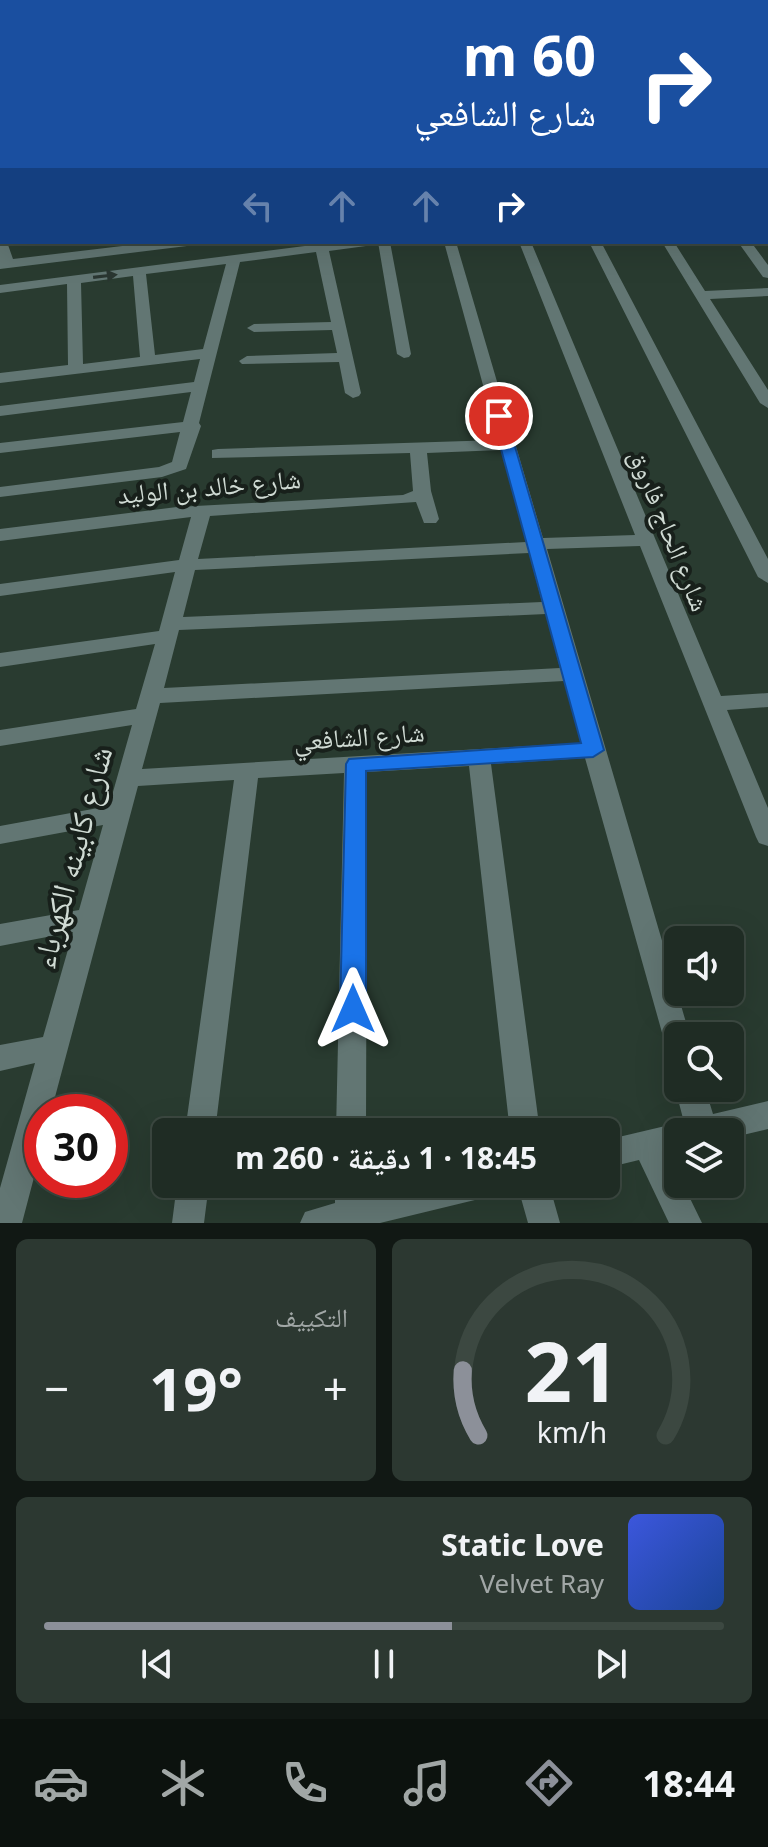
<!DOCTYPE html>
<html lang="ar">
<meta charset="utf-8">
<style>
body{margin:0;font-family:"Noto Sans","Noto Naskh Arabic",sans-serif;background:#2c3831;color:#f1f3f6;direction:rtl;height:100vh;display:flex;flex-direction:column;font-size:30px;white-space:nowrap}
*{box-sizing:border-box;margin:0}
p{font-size:26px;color:#a1a7a6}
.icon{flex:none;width:44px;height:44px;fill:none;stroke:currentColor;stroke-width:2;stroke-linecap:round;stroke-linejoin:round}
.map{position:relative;height:1223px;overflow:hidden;direction:ltr}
.panel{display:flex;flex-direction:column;gap:16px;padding:16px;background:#111814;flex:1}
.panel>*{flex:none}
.hud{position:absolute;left:0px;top:0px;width:768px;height:244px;box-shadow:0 8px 32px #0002,0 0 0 2px #3c4841;direction:rtl;background:#1a4fa0;color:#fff;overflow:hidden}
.fabs{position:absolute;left:664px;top:926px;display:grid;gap:16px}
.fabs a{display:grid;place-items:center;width:80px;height:80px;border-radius:12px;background:#1f2c24;box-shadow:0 8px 32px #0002,0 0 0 2px #3c4841;font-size:40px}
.speed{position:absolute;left:24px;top:1094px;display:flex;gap:16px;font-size:40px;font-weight:700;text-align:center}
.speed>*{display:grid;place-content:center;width:104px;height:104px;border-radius:50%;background:#1f2c24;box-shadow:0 8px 32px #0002,0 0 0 2px #3c4841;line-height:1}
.speed .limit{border:12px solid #d22;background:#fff;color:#111}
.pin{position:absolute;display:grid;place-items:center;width:68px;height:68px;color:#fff;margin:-34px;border:4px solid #fff;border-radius:50%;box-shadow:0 2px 8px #0007}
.me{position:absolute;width:88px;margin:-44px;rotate:0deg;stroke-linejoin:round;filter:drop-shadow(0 0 6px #0008)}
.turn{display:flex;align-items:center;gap:28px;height:168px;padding:0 40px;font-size:36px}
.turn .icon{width:104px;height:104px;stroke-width:2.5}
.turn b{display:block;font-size:56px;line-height:68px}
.lanes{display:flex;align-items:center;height:76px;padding:0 40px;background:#0003;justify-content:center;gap:40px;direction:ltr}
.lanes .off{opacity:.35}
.big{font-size:60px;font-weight:700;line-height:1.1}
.panel .tile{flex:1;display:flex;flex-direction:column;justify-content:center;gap:12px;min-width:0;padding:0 28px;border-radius:12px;background:#2c3831}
.panel .dial{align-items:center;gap:0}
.dial svg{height:208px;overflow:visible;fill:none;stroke:#3c4841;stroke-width:7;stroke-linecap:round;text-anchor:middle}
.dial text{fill:#f1f3f6;stroke:none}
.song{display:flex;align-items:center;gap:24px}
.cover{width:96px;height:96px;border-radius:12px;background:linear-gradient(135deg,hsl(230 70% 55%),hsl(220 70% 35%))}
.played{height:8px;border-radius:4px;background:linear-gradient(90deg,#8c9099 60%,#3c4841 60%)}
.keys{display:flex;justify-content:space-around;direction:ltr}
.heat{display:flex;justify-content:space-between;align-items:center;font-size:44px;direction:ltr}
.panel .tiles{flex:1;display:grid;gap:16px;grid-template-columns:1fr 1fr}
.tile:last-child{grid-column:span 2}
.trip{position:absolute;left:152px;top:1118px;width:468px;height:80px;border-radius:12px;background:#1f2c24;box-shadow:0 8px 32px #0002,0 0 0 2px #3c4841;font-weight:700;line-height:80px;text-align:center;direction:rtl}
.menu{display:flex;height:128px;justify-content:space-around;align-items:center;background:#0c120e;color:#a1a7a6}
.menu .icon{width:56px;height:56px}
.menu .current{color:#8c9099}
.menu b{font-size:36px;color:#f1f3f6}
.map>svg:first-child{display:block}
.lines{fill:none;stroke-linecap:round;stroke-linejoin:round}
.canal{fill:#052d34;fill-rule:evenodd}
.minor{fill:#627673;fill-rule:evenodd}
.oneway{fill:#2a3631}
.route{fill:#1a73e8;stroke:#114b97;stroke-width:2}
.labels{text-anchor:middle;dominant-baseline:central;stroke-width:8;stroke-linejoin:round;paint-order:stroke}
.street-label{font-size:26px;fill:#cfdad3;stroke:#18201b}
.near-street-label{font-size:32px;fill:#cfdad3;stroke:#18201b}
</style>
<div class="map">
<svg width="768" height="1223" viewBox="0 0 768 1223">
<rect width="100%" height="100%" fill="#293b30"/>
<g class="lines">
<path class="canal" d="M758,0H768V4Z"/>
<path class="minor" d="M22,0H30L31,2H23Z
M97,0H105V2H97Z
M166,0H175L176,2H167Z
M711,0H722L724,2H713Z
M0,3H2V7H0Z
M766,15L768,16V22L766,21Z
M766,37H768V43H766Z
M0,46L2,47V57L0,56Z
M768,52V58L766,59V53Z
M766,67L768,68V74L766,73Z
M766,93L768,94V100L766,99Z
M0,99H2V110H0Z
M766,123H768V130H766Z
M0,157H2V163H0Z
M766,163H768V170H766Z
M766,189H768V197H766Z
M766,229H768V237H766Z
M0,237L2,242H7L13,259L156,242H193L187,246L0,269Z
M336,242H372L366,246L329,251L361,393L359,396L353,398L345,393L339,362L242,364L239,361L247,356L337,353L332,330L254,332L247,328L254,324L331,322L316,252L240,262L199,423L201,426L186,469L162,477L0,497V487L159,467L172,462L180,432L0,453V443L183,422L191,392L0,416V406L194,382L200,359L0,383V373L68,365L67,284L0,293V285ZM226,264L203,349L155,355L146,274ZM133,276L140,357L83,364L81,283Z
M378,242H390L411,354L409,357L404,358L397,354Z
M444,242H456L543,538L635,535L519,242H531L721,696L768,693V707L727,710L768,808V846L759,843L756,837L640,546L547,549L690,1036H678V1057L668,1054L585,758L491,764L540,1132H510L469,766L367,772L366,1132H336L344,773L258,778L215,1132H185L234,780L138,786L51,1112H42V1147L22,1223H0V1188L35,1063L0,1071V1045L43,1037L73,932L0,946V924L79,910L103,825L0,844V826L109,806L132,725L0,746V730L136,709L155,644L0,667V653L159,631L175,572L0,596V584L179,560L191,517L0,541V529L177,507L403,495L413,491L410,453L212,458V450L218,449L498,440ZM501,450L526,542L198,559L210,516L416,502L424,523H436L439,519L431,491L427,453ZM529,553L542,602L183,617L195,570ZM546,614L560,668L164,688L179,630ZM564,681L581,743L142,769L160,703Z
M589,242H601L768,559V583L758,577Z
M662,242H674L705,291L768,288V296L710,299L768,390V408L760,403Z
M738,242H751L768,265V278L763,277Z
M678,1082V1088H705L713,1114L768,1101V1129L730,1138V1132H678V1151L668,1154L678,1174V1184H683L702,1223H669L639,1160L606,1168V1140L678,1123L685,1126L675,1088Z
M177,1184H209L204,1223H172Z
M335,1184H367L366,1196L415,1184H495L490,1195L479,1199L380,1223H300L305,1212L335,1203Z
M517,1184H549L560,1223H528Z"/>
</g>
<defs><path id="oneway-solid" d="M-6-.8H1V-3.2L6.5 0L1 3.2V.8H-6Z" transform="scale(2)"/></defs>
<use class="oneway" href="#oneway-solid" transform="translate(105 276) rotate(-7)"/>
<path class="route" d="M499,411L506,416L604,750L593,757L366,771V1009L362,1017L353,1020L344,1017L340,1009L346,764L349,759L581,743L492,416Z"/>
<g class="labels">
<g class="street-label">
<text transform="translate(209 486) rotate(-5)">شارع خالد بن الوليد</text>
<text transform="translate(670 530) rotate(68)">شارع الحاج فاروق</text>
<text transform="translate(359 736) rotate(-4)">شارع الشافعي</text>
</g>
<g class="near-street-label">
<text transform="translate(71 857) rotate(-75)">شارع كابينه الكهرباء</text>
</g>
</g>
</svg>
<div class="fabs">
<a><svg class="icon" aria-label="sound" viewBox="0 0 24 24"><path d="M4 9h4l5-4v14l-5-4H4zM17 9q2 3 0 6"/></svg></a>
<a><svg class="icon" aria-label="search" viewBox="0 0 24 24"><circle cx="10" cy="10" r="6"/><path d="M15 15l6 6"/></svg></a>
<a><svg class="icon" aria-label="layers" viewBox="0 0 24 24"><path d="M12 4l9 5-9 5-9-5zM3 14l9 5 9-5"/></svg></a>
</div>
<div class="speed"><div class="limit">30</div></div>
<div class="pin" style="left:499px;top:416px;background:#d93025"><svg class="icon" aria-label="arrive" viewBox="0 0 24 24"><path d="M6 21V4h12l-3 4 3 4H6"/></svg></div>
<svg class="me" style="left:353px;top:1009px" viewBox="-20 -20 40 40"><path d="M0-17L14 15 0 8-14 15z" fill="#1a73e8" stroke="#fff" stroke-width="4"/></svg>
<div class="trip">18:45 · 1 دقيقة · 260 m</div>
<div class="hud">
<div class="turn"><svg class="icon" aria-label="right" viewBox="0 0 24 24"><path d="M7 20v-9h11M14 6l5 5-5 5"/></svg><div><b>60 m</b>شارع الشافعي</div></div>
<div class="lanes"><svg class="icon off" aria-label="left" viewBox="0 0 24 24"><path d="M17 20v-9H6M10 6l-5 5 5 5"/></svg><svg class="icon off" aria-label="ahead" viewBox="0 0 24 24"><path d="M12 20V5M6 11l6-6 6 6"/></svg><svg class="icon off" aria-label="ahead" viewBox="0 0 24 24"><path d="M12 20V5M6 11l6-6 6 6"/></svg><svg class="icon" aria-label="right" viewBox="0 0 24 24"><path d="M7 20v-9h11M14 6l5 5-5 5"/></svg></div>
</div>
</div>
<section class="panel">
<div class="tiles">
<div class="tile dial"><svg viewBox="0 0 100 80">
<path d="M14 69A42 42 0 1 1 86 69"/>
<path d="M14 69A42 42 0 0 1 8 44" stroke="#8c9099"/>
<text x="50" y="56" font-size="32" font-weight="700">21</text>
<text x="50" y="72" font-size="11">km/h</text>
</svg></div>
<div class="tile"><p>التكييف</p>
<div class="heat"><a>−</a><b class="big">19°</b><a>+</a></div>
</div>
<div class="tile">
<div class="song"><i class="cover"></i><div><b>Static Love</b><p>Velvet Ray</p></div></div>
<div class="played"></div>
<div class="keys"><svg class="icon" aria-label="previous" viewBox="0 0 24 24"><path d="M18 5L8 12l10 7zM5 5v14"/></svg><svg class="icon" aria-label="pause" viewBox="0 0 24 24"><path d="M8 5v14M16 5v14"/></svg><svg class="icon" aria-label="next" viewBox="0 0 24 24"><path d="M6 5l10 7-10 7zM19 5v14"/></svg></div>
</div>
</div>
</section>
<nav class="menu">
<b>18:44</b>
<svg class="icon current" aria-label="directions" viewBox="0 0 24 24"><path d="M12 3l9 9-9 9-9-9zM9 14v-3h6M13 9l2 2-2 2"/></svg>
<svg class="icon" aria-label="music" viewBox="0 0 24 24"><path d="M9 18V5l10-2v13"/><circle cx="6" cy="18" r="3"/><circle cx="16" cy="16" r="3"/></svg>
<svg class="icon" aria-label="phone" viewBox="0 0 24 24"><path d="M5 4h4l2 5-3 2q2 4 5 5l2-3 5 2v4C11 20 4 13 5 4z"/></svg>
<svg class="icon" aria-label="climate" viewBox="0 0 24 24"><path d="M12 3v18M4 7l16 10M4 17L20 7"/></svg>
<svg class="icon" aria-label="car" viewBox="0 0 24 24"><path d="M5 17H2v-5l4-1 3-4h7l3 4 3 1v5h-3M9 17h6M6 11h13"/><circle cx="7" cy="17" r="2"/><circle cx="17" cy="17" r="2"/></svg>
</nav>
